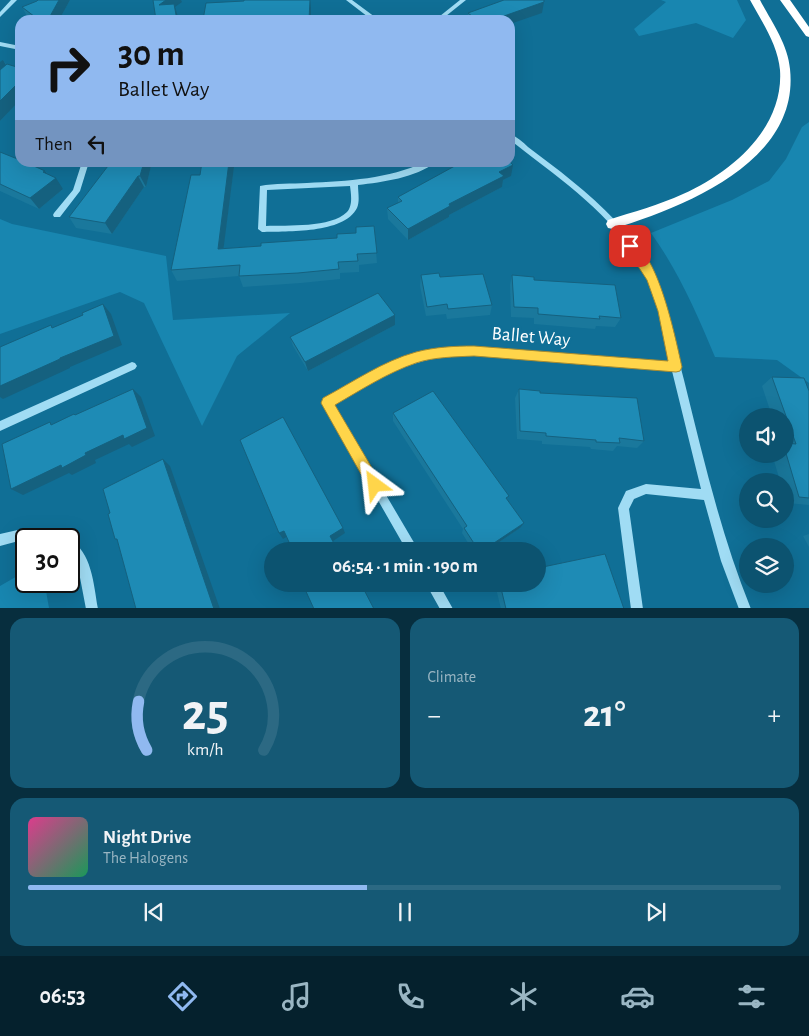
<!DOCTYPE html>
<meta charset="utf-8">
<style>
body{margin:0;font-family:"Alegreya Sans",sans-serif;background:#155975;color:#f1f3f6;height:100vh;display:flex;flex-direction:column;font-size:19px;white-space:nowrap}
*{box-sizing:border-box;margin:0}
p{font-size:16px;color:#9ab6c3}
.icon{flex:none;width:28px;height:28px;fill:none;stroke:currentColor;stroke-width:2;stroke-linecap:round;stroke-linejoin:round}
.map{position:relative;height:608px;overflow:hidden}
.panel{display:flex;flex-direction:column;gap:10px;padding:10px;background:#072e3e;flex:1}
.panel>*{flex:none}
.banner{position:absolute;left:15px;top:15px;width:500px;height:152px;border-radius:15px;box-shadow:0 5px 20px #0002;background:#90b9f0;color:#111;overflow:hidden}
.tools{position:absolute;left:739px;top:408px;display:grid;gap:10px}
.tools a{display:grid;place-items:center;width:55px;height:55px;border-radius:50%;background:#0c5370;box-shadow:0 5px 20px #0002;font-size:25px}
.speed{position:absolute;left:15px;top:528px;display:flex;gap:10px;font-size:25px;font-weight:700;text-align:center}
.speed>*{display:grid;place-content:center;width:65px;height:65px;border-radius:50%;background:#0c5370;box-shadow:0 5px 20px #0002;line-height:1}
.speed .limit{border:2px solid #111;border-radius:8px;background:#fff;color:#111}
.pin{position:absolute;display:grid;place-items:center;width:42px;height:42px;color:#fff;margin:-21px;border-radius:10px;box-shadow:0 2px 8px #0006}
.me{position:absolute;width:55px;margin:-28px;rotate:330deg;stroke-linejoin:round;filter:drop-shadow(0 0 4px #0008)}
.turn{display:flex;align-items:center;gap:18px;height:105px;padding:0 20px;font-size:22px}
.turn .icon{width:65px;height:65px;stroke-width:2.5}
.turn b{display:block;font-size:35px;line-height:42px}
.then{display:flex;align-items:center;height:48px;padding:0 20px;background:#0003;gap:10px;font-size:19px}
.big{font-size:38px;font-weight:700;line-height:1.1}
.panel .tile{flex:1;display:flex;flex-direction:column;justify-content:center;gap:8px;min-width:0;padding:0 18px;border-radius:15px;background:#155975}
.panel .dial{align-items:center;gap:0}
.dial svg{height:130px;overflow:visible;fill:none;stroke:#2c6983;stroke-width:7;stroke-linecap:round;text-anchor:middle}
.dial text{fill:#f1f3f6;stroke:none}
.song{display:flex;align-items:center;gap:15px}
.cover{width:60px;height:60px;border-radius:8px;background:linear-gradient(135deg,hsl(330 70% 55%),hsl(150 70% 35%))}
.played{height:5px;border-radius:2px;background:linear-gradient(90deg,#90b9f0 45%,#2c6983 45%)}
.keys{display:flex;justify-content:space-around;direction:ltr}
.heat{display:flex;justify-content:space-between;align-items:center;font-size:28px;direction:ltr}
.panel .tiles{flex:1;display:grid;gap:10px;grid-template-columns:1fr 1fr}
.tile:last-child{grid-column:span 2}
.trip{position:absolute;left:264px;top:542px;width:282px;height:50px;border-radius:25px;background:#0c5370;box-shadow:0 5px 20px #0002;font-weight:700;line-height:50px;text-align:center}
.tab-bar{display:flex;height:80px;justify-content:space-around;align-items:center;background:#05212d;color:#9ab6c3}
.tab-bar .icon{width:35px;height:35px}
.tab-bar .current{color:#90b9f0}
.tab-bar b{font-size:22px;color:#f1f3f6}
.map>svg:first-child{display:block}
.green{fill:#1886b0}
.lines{fill:none;stroke-linecap:round;stroke-linejoin:round}
.minor{fill:#a0dcf4;fill-rule:evenodd}
.highway{fill:#fff;fill-rule:evenodd}
.wall{fill:#1a789c}
.shaded-wall{fill:#15617f}
.building{fill:#1e8bb5;stroke:#15617f}
.route{fill:#ffd54a;stroke:#a68a30}
.labels{text-anchor:middle;dominant-baseline:central;stroke-width:5;stroke-linejoin:round;paint-order:stroke}
.street-label{font-size:19px;fill:#fff;stroke:#106f96}
</style>
<div class="map">
<svg width="809" height="609" viewBox="0 0 809 609">
<rect width="100%" height="100%" fill="#106f96"/>
<path class="green" d="M661,0H737L746,20L733,38L696,23L639,36L634,29L666,2Z
M809,122V383L777,360L715,357C697,314 679,272 651,233L732,200L769,181L786,159L802,127Z
M0,219L12,224L166,256L173,320L290,313L237,356L202,426L144,303L120,292L0,334Z
M26,571V581H40L45,585L49,608H0V586Z"/>
<g class="lines">
<path class="minor" d="M11,0H17L0,17V12Z
M346,0H352L379,20H372Z
M460,0H466L441,20H435Z
M0,42L20,46V50L0,46Z
M510,134C517,137 523,142 528,147C539,155 550,164 561,172C591,196 622,223 643,255C667,293 673,338 684,380C703,457 721,535 751,609H739L721,561L704,500L646,494L634,499L629,509L643,609H631L618,508L626,491L646,484L701,489L672,371L474,355C413,355 384,376 333,405L419,551H407L324,406L322,403L324,400C377,370 410,347 474,347L670,362C663,331 658,299 643,270C615,215 557,177 510,140Z
M82,162H89L80,191L60,217H54L53,215L54,213L73,190Z
M425,162H436C415,178 383,182 358,185C358,192 360,201 357,208C344,234 287,231 262,232L258,229L260,186C275,183 292,184 307,183C348,181 388,179 425,162ZM350,186C351,193 353,206 347,212C331,228 287,225 266,226L267,190Z
M132,362L135,363L137,366L135,369L0,431V421Z
M36,528L51,530L62,535L64,539H26L0,546V534L22,529Z
M69,540C92,550 94,587 98,609H86L78,567L69,554Z
M426,584H439L453,609H440Z"/>
<path class="highway" d="M750,0H760C771,21 788,44 790,69C800,162 684,207 613,229L608,228L606,224L608,220C633,212 659,205 683,194C732,172 784,128 780,70C778,45 762,22 750,0Z
M780,0H790L809,27V37L806,36Z"/>
</g>
<path class="wall" d="M38,0H70L59,20H31L28,18L22,7L37,1Z
M468,13H542L510,20H467Z
M3,60L6,64L20,68V100L0,121Z
M0,152L45,171L63,189L39,209L0,191Z
M152,162L146,187H144L112,234L76,228L69,217Z
M202,162H307V163L234,167L223,249L261,246L337,238L356,233L374,226L377,263L359,265V272L340,273V279L301,283L243,287L239,276L177,281L171,270L200,175Z
M351,162H364L355,167Z
M511,176L503,180L502,187L449,215V217L408,240L388,219L387,208L398,203V197Z
M421,275L440,277L492,305L490,315L447,319L446,314L426,316L420,286Z
M512,275L534,280L621,318L615,327L596,326L595,329L534,324V318L511,317L510,285Z
M395,325L308,371L293,346L290,337Z
M772,377L809,391V505L787,503L785,497V481H780L772,454H785V416H772L762,386Z
M519,389L540,393L644,441L637,448L617,446L613,451L591,449L590,447L542,444V441L517,439L515,398Z
M393,413L507,499L520,528L486,551H473L462,533L463,529L393,421Z
M809,534V547L803,536Z
M495,584H538L624,609H501Z"/>
<path class="shaded-wall" d="M59,0H70L59,20H48Z
M166,0H181L182,2L175,7L179,20H177L159,5Z
M310,0L311,8V20H309Z
M544,2L542,13L510,24V20H497L504,16Z
M3,60L10,72L0,77V62Z
M16,85L20,91V100L0,121V101Z
M144,162H152L146,187L140,176Z
M229,162H232L234,167L222,260L218,249Z
M355,162H364L355,167Z
M513,165L511,176L503,180L502,187L449,215V217L408,240V229L449,204L499,172Z
M45,171L52,181L56,178L63,189L39,209L30,198L43,172Z
M138,176L144,187L112,234L105,223Z
M103,304L111,314L122,345L70,367V368L3,399L0,397V386L60,358Z
M395,315V325L308,371L305,362Z
M133,389L141,397L155,436L132,447L129,444L95,460L96,463L72,475L69,473L23,495L11,489L85,453Z
M163,459L170,466L220,609H214Z
M524,523L520,528L486,551H482Z
M343,528L345,533L333,541L330,536Z
M284,531L288,536L283,539L279,533Z"/>
<path class="building" d="M38,0H59L48,20H39L22,7L37,1Z
M153,0H166L159,5L174,4L177,20H156Z
M244,0H310L309,20H203L206,3L244,1Z
M504,0H544V2L504,16L506,17L497,20H477L468,13Z
M7,64L20,68V86L16,85L0,101V70Z
M0,152L20,160V162H25L45,171L43,172L56,178L30,198L0,184Z
M111,162H144L140,176H138L105,223L69,217Z
M202,162H229L218,249L261,246V243L337,238V234L356,233V227L374,226L377,253L357,254L358,261L338,262L339,269L298,273L239,276L240,265L171,270L191,175H200Z
M462,162H510L513,165L499,172L504,176L449,204L450,206L408,229L387,208L402,201L398,197Z
M439,273L440,277L483,274L492,305L448,309L447,304L427,307L421,275Z
M512,275L534,277V280L615,285L621,318L599,316L600,319L538,314V308L514,307Z
M378,293L395,315L305,362L290,337Z
M103,304L114,336L60,358V359L0,386V347L51,325L52,328L83,315L82,313Z
M772,377L804,378L809,391V498L799,497L785,450V443L796,444Z
M133,389L147,428L124,439L123,435L85,453L86,455L62,468L61,465L11,489L2,444L50,422L51,425L74,414L75,415Z
M519,389L540,391V393L637,398L644,441L619,438L620,443L596,442V440L546,436V433L520,431Z
M433,391L509,496L506,498L524,523L482,551H479L464,528L467,526L393,413Z
M283,417L343,528L330,536L338,551H293L284,531L279,533L240,440Z
M163,459L214,609H136L117,539H115L108,514L110,513L103,489Z
M605,554L624,609H506L500,584H538V568Z
M304,584H354L355,585L356,584H361L374,609H314L303,585Z"/>
<path class="route" d="M630,242C658,250 676,341 682,367L680,371L676,372L474,356C454,357 434,357 416,363C387,373 361,390 335,405L382,485L380,490L375,492L370,490L321,403L323,398C353,382 383,361 416,352C435,347 454,346 474,346L668,361L658,311L647,280L625,246Z"/>
<g class="labels">
<g class="street-label">
<text transform="translate(531 337) rotate(5)">Ballet Way</text>
</g>
</g>
</svg>
<div class="tools">
<a><svg class="icon" aria-label="sound" viewBox="0 0 24 24"><path d="M4 9h4l5-4v14l-5-4H4zM17 9q2 3 0 6"/></svg></a>
<a><svg class="icon" aria-label="search" viewBox="0 0 24 24"><circle cx="10" cy="10" r="6"/><path d="M15 15l6 6"/></svg></a>
<a><svg class="icon" aria-label="layers" viewBox="0 0 24 24"><path d="M12 4l9 5-9 5-9-5zM3 14l9 5 9-5"/></svg></a>
</div>
<div class="speed"><div class="limit">30</div></div>
<div class="pin" style="left:630px;top:246px;background:#d93025"><svg class="icon" aria-label="arrive" viewBox="0 0 24 24"><path d="M6 21V4h12l-3 4 3 4H6"/></svg></div>
<svg class="me" style="left:375px;top:485px" viewBox="-20 -20 40 40"><path d="M0-17L14 15 0 8-14 15z" fill="#ffd54a" stroke="#fff" stroke-width="4"/></svg>
<div class="trip">06:54 · 1 min · 190 m</div>
<div class="banner">
<div class="turn"><svg class="icon" aria-label="right" viewBox="0 0 24 24"><path d="M7 20v-9h11M14 6l5 5-5 5"/></svg><div><b>30 m</b>Ballet Way</div></div>
<div class="then">Then<svg class="icon" aria-label="left" viewBox="0 0 24 24"><path d="M17 20v-9H6M10 6l-5 5 5 5"/></svg></div>
</div>
</div>
<section class="panel">
<div class="tiles">
<div class="tile dial"><svg viewBox="0 0 100 80">
<path d="M14 69A42 42 0 1 1 86 69"/>
<path d="M14 69A42 42 0 0 1 9 39" stroke="#90b9f0"/>
<text x="50" y="56" font-size="32" font-weight="700">25</text>
<text x="50" y="72" font-size="11">km/h</text>
</svg></div>
<div class="tile"><p>Climate</p>
<div class="heat"><a>−</a><b class="big">21°</b><a>+</a></div>
</div>
<div class="tile">
<div class="song"><i class="cover"></i><div><b>Night Drive</b><p>The Halogens</p></div></div>
<div class="played"></div>
<div class="keys"><svg class="icon" aria-label="previous" viewBox="0 0 24 24"><path d="M18 5L8 12l10 7zM5 5v14"/></svg><svg class="icon" aria-label="pause" viewBox="0 0 24 24"><path d="M8 5v14M16 5v14"/></svg><svg class="icon" aria-label="next" viewBox="0 0 24 24"><path d="M6 5l10 7-10 7zM19 5v14"/></svg></div>
</div>
</div>
</section>
<nav class="tab-bar">
<b>06:53</b>
<svg class="icon current" aria-label="directions" viewBox="0 0 24 24"><path d="M12 3l9 9-9 9-9-9zM9 14v-3h6M13 9l2 2-2 2"/></svg>
<svg class="icon" aria-label="music" viewBox="0 0 24 24"><path d="M9 18V5l10-2v13"/><circle cx="6" cy="18" r="3"/><circle cx="16" cy="16" r="3"/></svg>
<svg class="icon" aria-label="phone" viewBox="0 0 24 24"><path d="M5 4h4l2 5-3 2q2 4 5 5l2-3 5 2v4C11 20 4 13 5 4z"/></svg>
<svg class="icon" aria-label="climate" viewBox="0 0 24 24"><path d="M12 3v18M4 7l16 10M4 17L20 7"/></svg>
<svg class="icon" aria-label="car" viewBox="0 0 24 24"><path d="M5 17H2v-5l4-1 3-4h7l3 4 3 1v5h-3M9 17h6M6 11h13"/><circle cx="7" cy="17" r="2"/><circle cx="17" cy="17" r="2"/></svg>
<svg class="icon" aria-label="filters" viewBox="0 0 24 24"><path d="M4 7h16M4 17h16"/><circle cx="9" cy="7" r="2"/><circle cx="15" cy="17" r="2"/></svg>
</nav>
